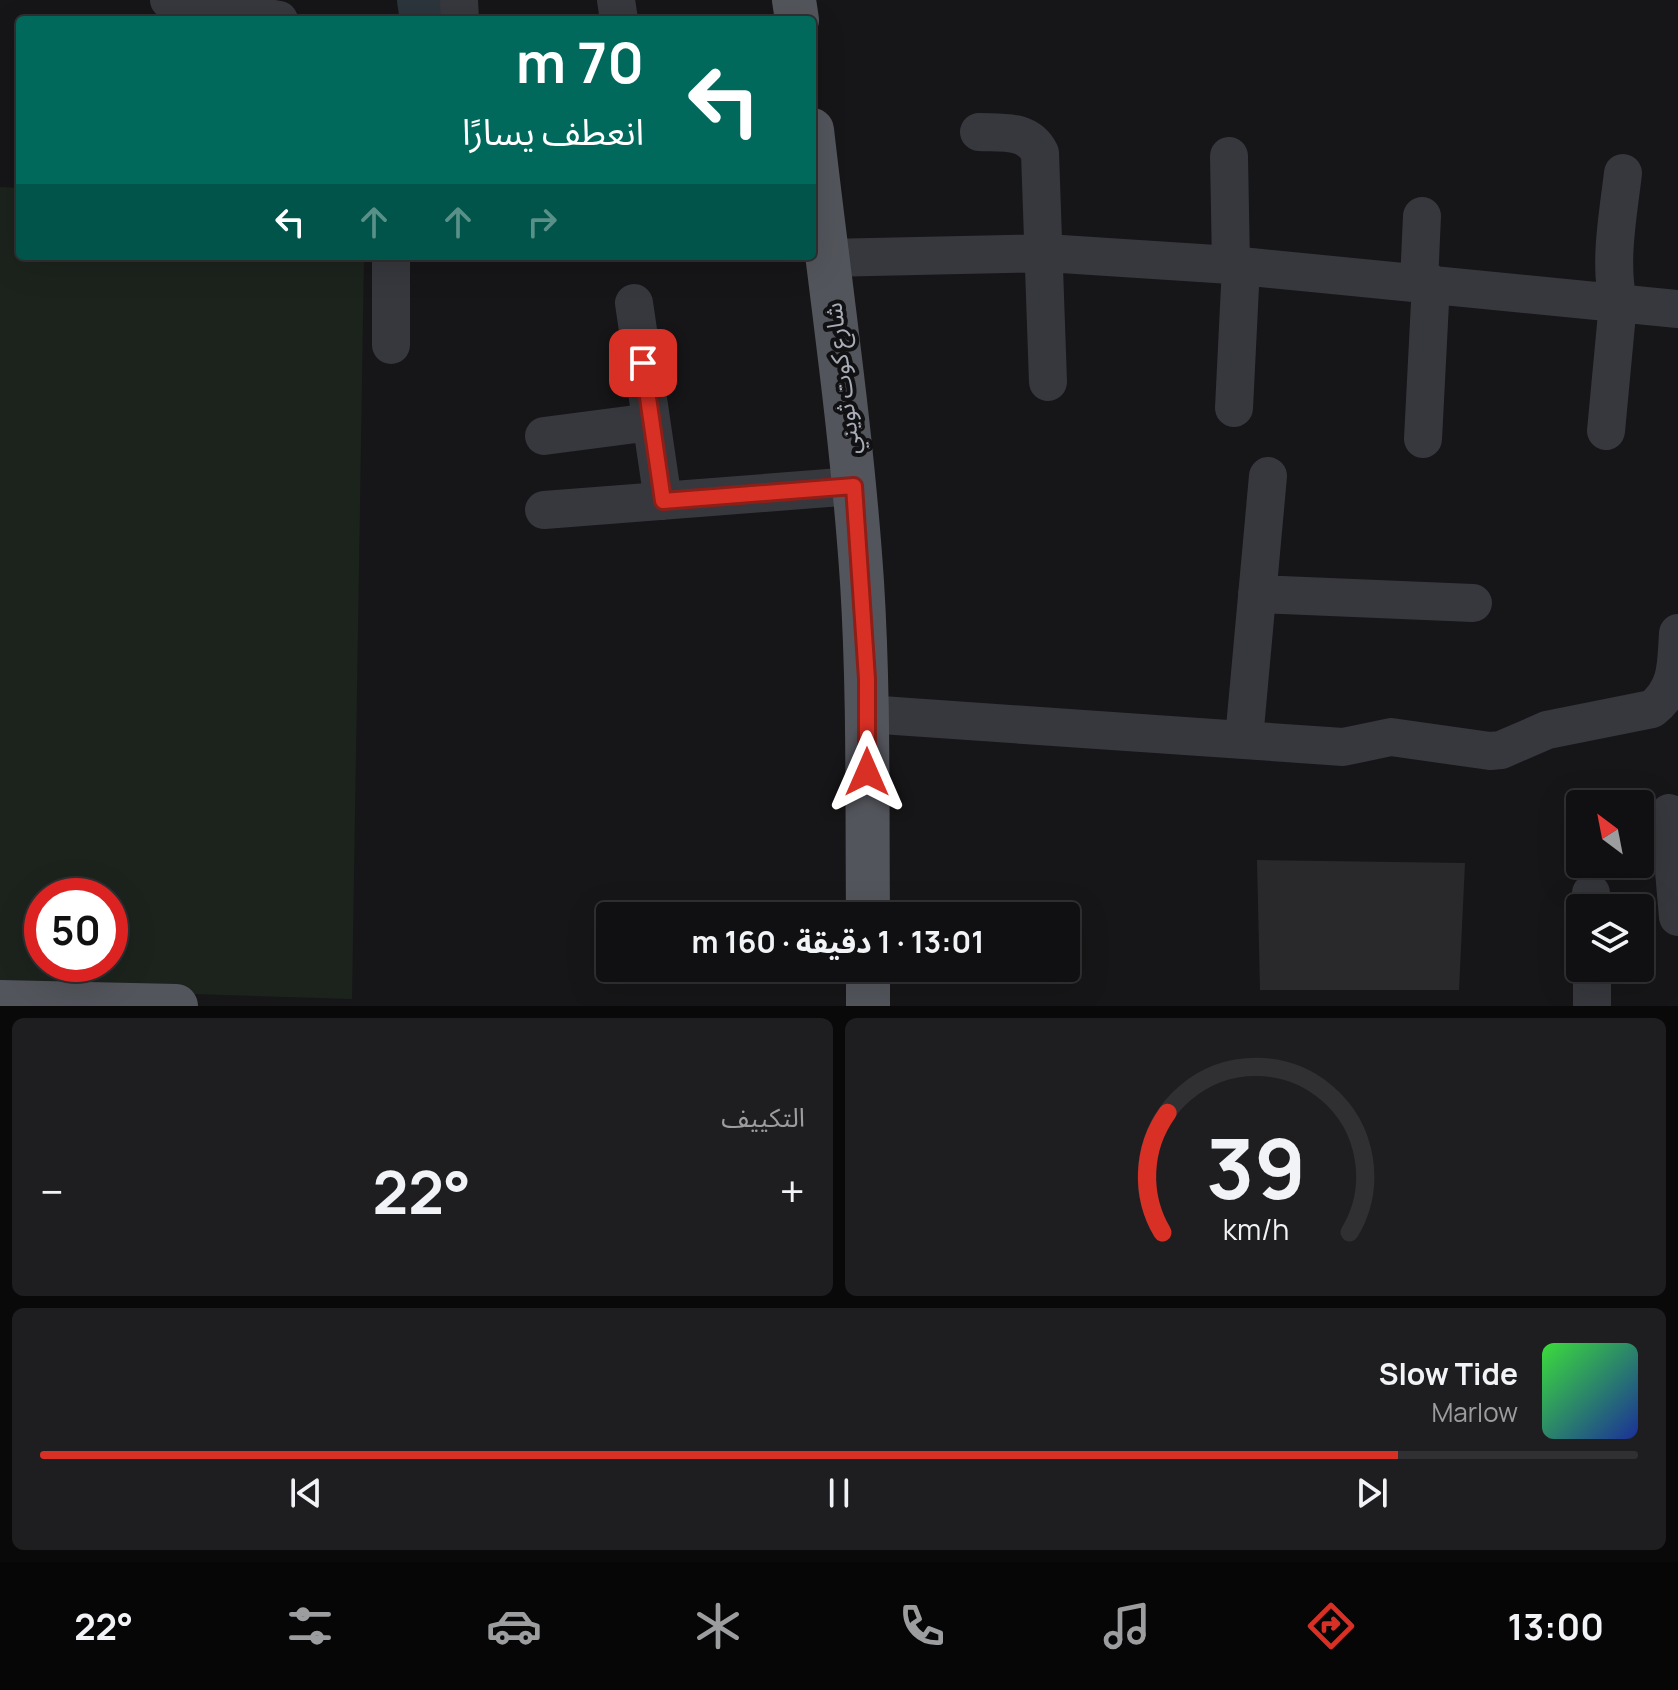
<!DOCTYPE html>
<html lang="ar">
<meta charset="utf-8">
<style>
body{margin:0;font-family:Manrope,"Noto Sans Arabic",sans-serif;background:#1e1e20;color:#f1f3f6;direction:rtl;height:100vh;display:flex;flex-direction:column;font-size:30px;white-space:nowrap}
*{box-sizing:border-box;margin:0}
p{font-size:26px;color:#9c9d9f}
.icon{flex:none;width:44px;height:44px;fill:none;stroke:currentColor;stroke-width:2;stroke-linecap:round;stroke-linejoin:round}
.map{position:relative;height:1006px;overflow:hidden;direction:ltr}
.sheet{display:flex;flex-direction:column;gap:12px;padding:12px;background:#09090a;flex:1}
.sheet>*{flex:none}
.hud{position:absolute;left:16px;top:16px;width:800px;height:244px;border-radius:8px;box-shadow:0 8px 32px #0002,0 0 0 2px #303032;direction:rtl;background:#00695c;color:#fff;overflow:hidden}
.needle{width:52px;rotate:328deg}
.buttons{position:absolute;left:1566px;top:790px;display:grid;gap:16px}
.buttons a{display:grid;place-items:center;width:88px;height:88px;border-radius:8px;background:#101012;box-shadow:0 8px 32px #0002,0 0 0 2px #303032;font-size:40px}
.speed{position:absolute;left:24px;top:878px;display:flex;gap:16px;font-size:40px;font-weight:700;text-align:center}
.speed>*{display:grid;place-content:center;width:104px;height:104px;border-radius:50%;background:#101012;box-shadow:0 8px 32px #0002,0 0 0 2px #303032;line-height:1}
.speed .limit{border:12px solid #d22;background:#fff;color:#111}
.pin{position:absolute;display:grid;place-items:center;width:68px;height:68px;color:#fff;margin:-34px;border-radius:16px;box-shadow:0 4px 12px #0006}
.me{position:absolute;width:88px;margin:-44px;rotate:0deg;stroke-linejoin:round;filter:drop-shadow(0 0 6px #0008)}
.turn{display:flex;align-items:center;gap:28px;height:168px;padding:0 40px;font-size:36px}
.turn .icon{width:104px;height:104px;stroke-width:2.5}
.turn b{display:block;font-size:56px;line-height:68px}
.lanes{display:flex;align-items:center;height:76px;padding:0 40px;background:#0003;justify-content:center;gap:40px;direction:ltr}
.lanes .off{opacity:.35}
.big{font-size:60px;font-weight:700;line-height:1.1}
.sheet .card{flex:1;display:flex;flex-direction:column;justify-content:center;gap:12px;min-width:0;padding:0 28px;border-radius:12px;background:#1e1e20}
.sheet .dial{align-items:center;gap:0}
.dial svg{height:208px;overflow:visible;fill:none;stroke:#303032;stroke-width:7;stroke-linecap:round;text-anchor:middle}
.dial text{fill:#f1f3f6;stroke:none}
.song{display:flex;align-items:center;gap:24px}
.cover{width:96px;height:96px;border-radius:12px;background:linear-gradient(135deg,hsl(120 70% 55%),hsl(230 70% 35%))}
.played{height:8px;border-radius:4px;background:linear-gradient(90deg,#d93025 85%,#303032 85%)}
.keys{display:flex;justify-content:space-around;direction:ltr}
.heat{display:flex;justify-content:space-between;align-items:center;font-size:44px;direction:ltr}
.sheet .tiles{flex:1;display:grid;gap:12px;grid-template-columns:1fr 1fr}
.card:last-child{grid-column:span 2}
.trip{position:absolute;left:596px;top:902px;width:484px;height:80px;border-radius:8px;background:#101012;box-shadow:0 8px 32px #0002,0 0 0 2px #303032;font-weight:700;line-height:80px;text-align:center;direction:rtl}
.dock{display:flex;height:128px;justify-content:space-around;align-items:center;background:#060607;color:#9c9d9f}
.dock .icon{width:56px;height:56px}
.dock .active{color:#d93025}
.dock b{font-size:36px;color:#f1f3f6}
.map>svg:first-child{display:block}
.green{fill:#1c231d;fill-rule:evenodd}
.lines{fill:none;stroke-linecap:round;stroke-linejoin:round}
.river{stroke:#2c353c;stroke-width:48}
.building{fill:#29292c}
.minor{stroke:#37383d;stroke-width:38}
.major{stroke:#53555c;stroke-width:44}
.route-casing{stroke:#8d1f18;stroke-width:20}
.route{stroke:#d93025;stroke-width:14}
.labels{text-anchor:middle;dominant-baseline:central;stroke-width:8;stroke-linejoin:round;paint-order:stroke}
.street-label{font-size:24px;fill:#a8adb8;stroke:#111113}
</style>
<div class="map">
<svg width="1678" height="1006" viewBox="0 0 1678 1006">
<rect width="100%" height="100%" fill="#161618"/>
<path class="green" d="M0,187L20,188V256H364L352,999L0,988ZM42,896H110V964H42Z"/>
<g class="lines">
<path class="river" d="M421,0L424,20"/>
</g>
<path class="building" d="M1257,860L1465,863L1459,990H1260Z"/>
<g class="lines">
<path class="minor" d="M169,0L279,20
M459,0L460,20
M616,0L619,20
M979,132C1003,133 1028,129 1040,153L1048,382
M1229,156L1231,265
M826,258L1046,253L1231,265L1678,309
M1419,282L1422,216
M634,303L663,501
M391,345V256
M1234,408L1241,266
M1606,431L1618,303C1609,260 1618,216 1623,173
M544,436L651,422
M1423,439L1431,283
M544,510L854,486
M1257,594L1473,603
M867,714L1343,747L1391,737L1490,751L1501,750L1547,730L1652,709C1678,688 1676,665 1678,633
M1244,739L1268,476
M1669,813L1678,917
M1591,893V908
M1592,968V1006"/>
<path class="major" d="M794,0L797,20
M812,130C829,280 852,431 862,582C869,693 867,805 868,916
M868,968V1006
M0,1002L176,1006"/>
</g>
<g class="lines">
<g class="route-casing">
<path id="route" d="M643,363L663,501L854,486L867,679V772"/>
</g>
<use href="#route" class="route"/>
</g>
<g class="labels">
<g class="street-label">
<text transform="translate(841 379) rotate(-97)">شارع كوت ثويني</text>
</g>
</g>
</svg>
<div class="buttons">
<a><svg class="needle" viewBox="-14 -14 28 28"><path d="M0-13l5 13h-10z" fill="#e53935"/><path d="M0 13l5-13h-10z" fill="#9c9d9f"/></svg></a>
<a><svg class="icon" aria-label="layers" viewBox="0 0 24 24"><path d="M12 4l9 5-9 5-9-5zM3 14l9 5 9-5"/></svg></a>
</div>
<div class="speed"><div class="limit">50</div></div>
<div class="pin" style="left:643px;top:363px;background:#d93025"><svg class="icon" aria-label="arrive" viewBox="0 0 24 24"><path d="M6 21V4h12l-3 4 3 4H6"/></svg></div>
<svg class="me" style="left:867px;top:772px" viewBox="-20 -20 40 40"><path d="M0-17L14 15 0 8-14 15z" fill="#d93025" stroke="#fff" stroke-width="4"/></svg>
<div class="trip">13:01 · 1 دقيقة · 160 m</div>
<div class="hud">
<div class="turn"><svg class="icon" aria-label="left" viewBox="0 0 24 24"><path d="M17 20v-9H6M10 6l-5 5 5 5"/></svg><div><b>70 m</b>انعطف يسارًا</div></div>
<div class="lanes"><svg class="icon" aria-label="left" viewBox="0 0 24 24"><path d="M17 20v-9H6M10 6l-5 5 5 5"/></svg><svg class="icon off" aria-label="ahead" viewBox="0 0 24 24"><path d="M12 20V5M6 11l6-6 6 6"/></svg><svg class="icon off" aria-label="ahead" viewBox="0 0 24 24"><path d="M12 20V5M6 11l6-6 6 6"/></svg><svg class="icon off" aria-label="right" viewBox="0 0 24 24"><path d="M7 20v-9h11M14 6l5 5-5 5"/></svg></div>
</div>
</div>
<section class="sheet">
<div class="tiles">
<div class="card dial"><svg viewBox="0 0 100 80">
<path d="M14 69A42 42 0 1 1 86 69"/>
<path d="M14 69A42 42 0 0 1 16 23" stroke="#d93025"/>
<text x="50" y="56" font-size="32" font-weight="700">39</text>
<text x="50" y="72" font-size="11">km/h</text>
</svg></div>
<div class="card"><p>التكييف</p>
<div class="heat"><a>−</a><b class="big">22°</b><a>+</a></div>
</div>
<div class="card">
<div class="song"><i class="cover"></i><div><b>Slow Tide</b><p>Marlow</p></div></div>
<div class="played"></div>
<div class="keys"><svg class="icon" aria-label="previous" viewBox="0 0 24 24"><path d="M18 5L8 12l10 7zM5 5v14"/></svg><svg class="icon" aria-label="pause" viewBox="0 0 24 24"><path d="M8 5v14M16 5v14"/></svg><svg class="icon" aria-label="next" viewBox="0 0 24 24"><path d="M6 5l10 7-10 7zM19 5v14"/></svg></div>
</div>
</div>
</section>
<nav class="dock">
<b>13:00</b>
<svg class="icon active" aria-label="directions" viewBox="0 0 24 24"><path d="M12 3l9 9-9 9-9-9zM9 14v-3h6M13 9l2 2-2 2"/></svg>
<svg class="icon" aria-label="music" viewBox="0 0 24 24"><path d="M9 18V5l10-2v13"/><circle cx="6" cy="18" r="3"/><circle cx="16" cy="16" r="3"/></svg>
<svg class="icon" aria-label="phone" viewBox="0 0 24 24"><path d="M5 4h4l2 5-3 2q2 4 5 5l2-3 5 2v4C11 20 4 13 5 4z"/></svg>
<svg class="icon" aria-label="climate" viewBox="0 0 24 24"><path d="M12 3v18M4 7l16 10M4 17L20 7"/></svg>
<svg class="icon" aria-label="car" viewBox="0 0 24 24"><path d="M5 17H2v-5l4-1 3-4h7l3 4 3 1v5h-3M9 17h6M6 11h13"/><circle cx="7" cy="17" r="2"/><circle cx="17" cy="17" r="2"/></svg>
<svg class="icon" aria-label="filters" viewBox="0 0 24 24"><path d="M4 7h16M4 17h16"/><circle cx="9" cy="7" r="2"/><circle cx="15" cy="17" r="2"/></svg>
<b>22°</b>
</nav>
